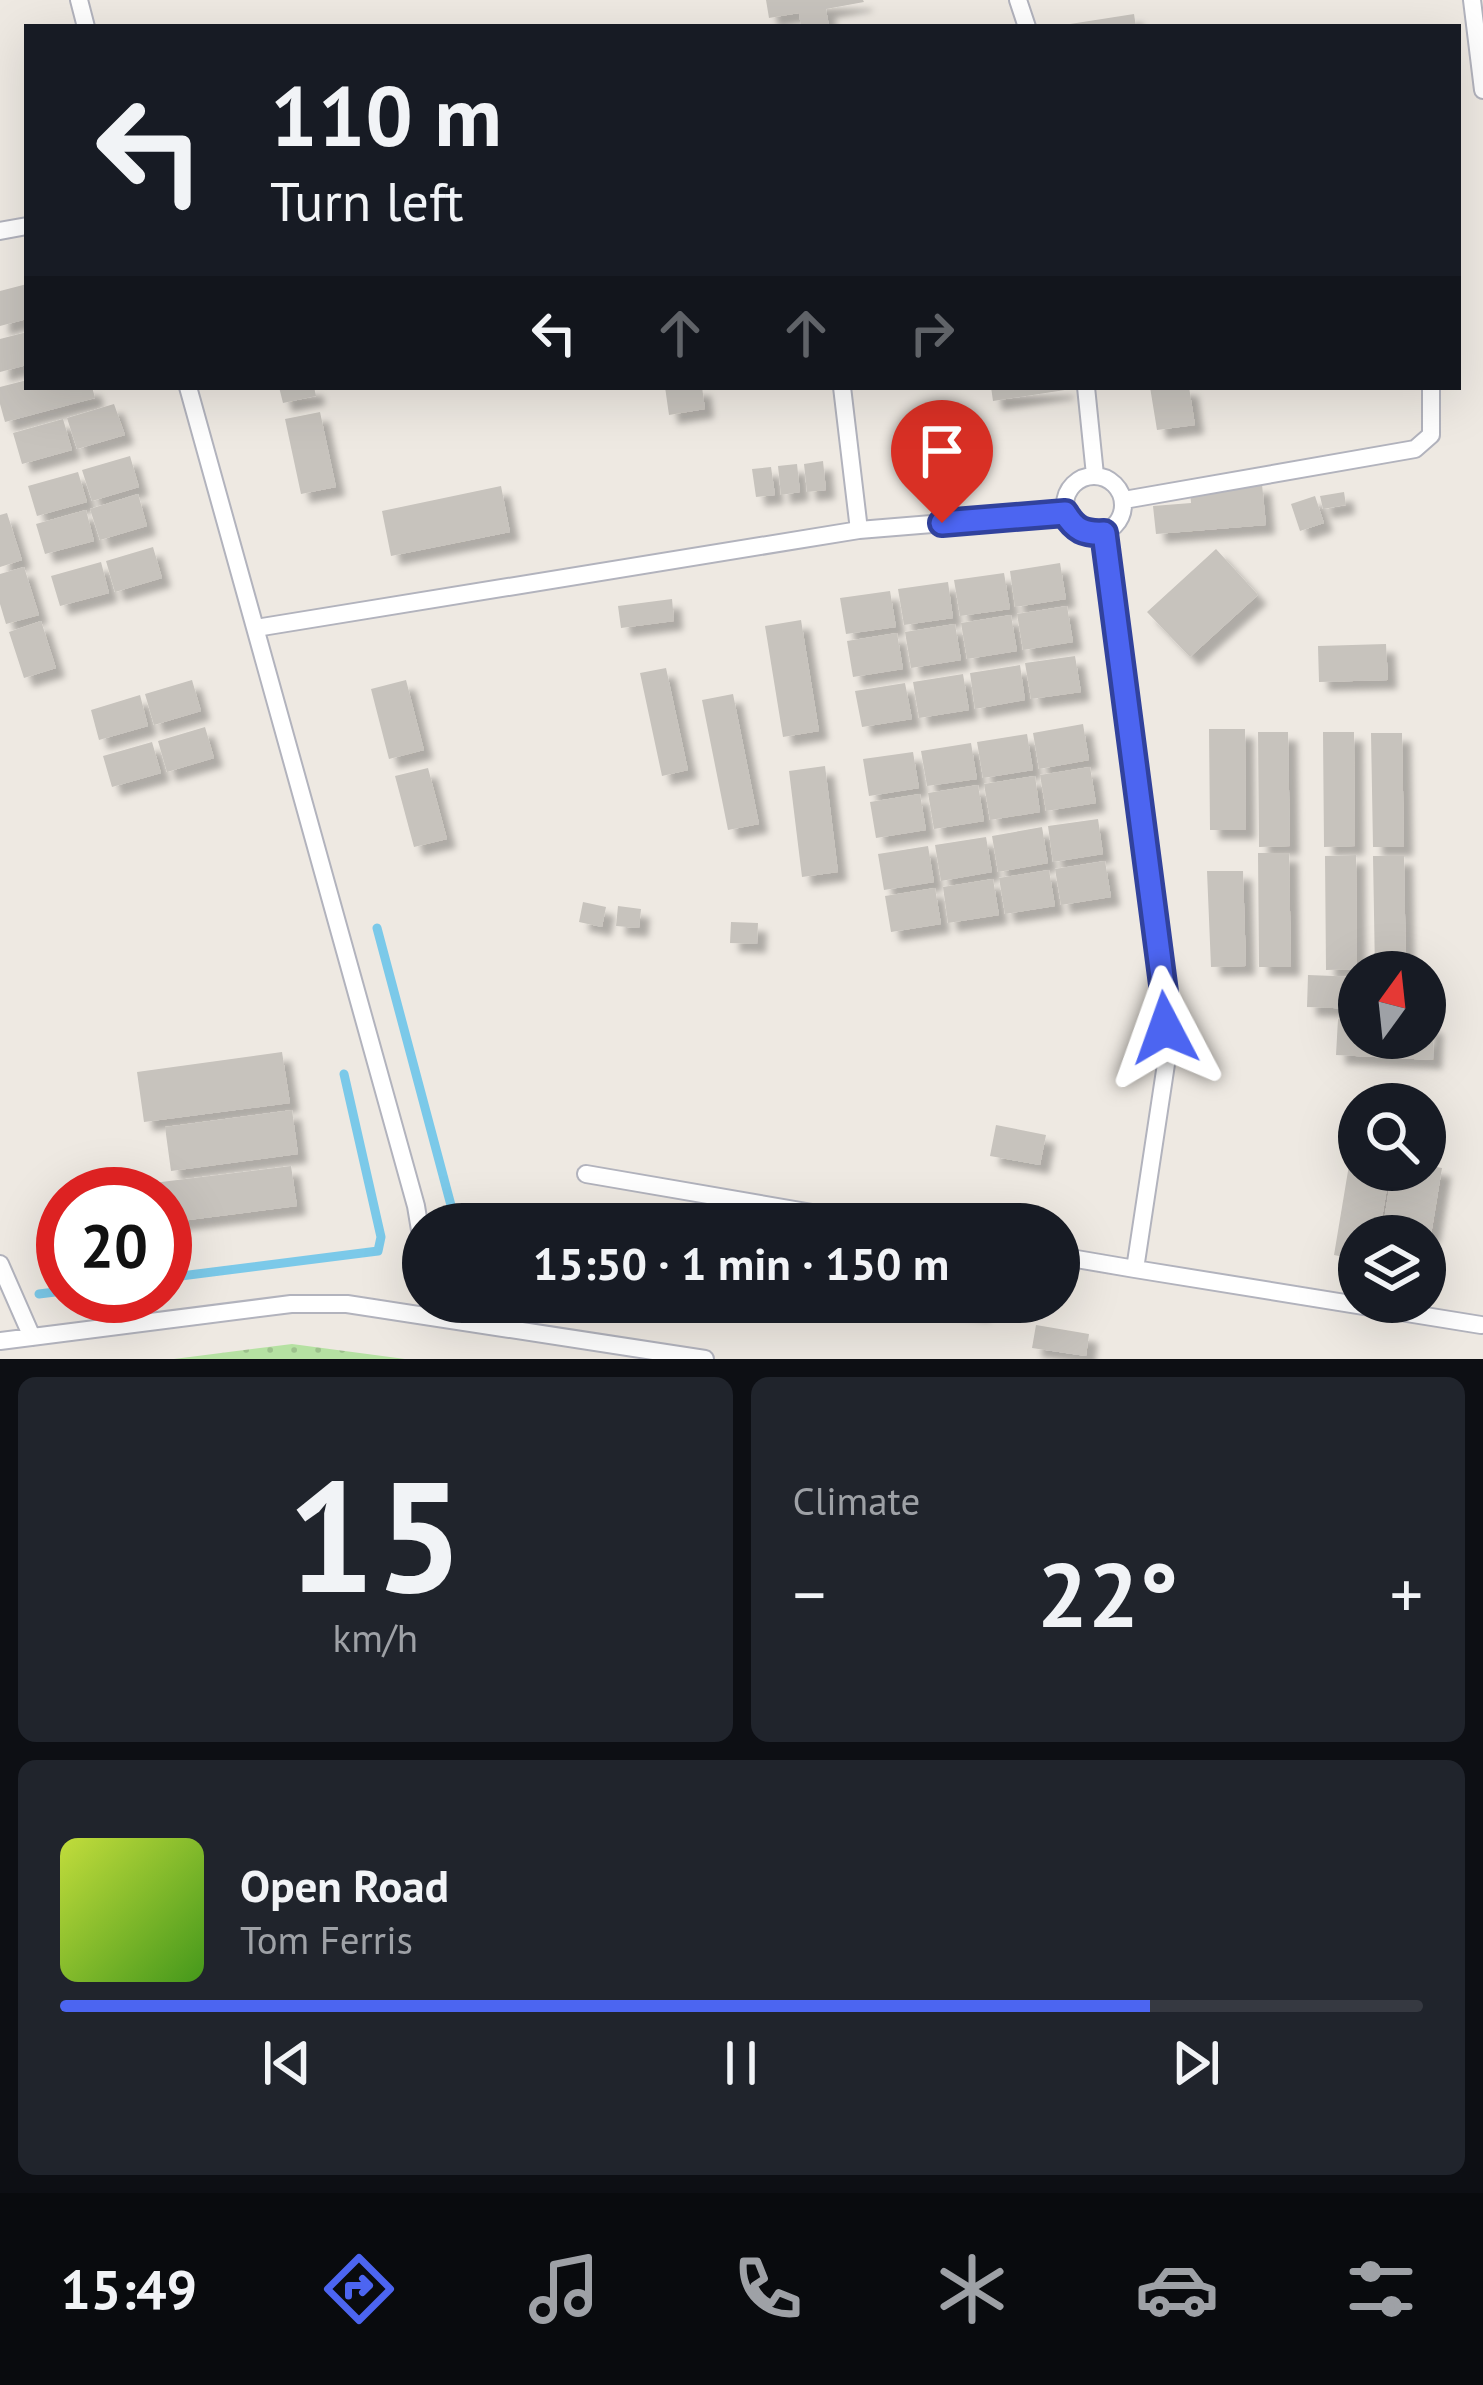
<!DOCTYPE html>
<meta charset="utf-8">
<style>
body{margin:0;font-family:"PT Sans",sans-serif;background:#20242c;color:#f1f3f6;height:100vh;display:flex;flex-direction:column;font-size:45px;white-space:nowrap}
*{box-sizing:border-box;margin:0}
p{font-size:39px;color:#9ea1a6}
.icon{flex:none;width:66px;height:66px;fill:none;stroke:currentColor;stroke-width:2;stroke-linecap:round;stroke-linejoin:round}
.map{position:relative;height:1359px;overflow:hidden}
.panel{display:flex;flex-direction:column;gap:18px;padding:18px;background:#0d0f14;flex:1}
.panel>*{flex:none}
.hud{position:absolute;left:24px;top:24px;width:1437px;height:366px;border-radius:0px;box-shadow:0 12px 48px #0002;background:#171b24;color:#f1f3f6;overflow:hidden}
.needle{width:78px;rotate:15deg}
.buttons{position:absolute;left:1338px;top:951px;display:grid;gap:24px}
.buttons a{display:grid;place-items:center;width:108px;height:108px;border-radius:50%;background:#171b24;box-shadow:0 12px 48px #0002;font-size:60px}
.speed{position:absolute;left:36px;top:1167px;display:flex;gap:24px;font-size:60px;font-weight:700;text-align:center}
.speed>*{display:grid;place-content:center;width:156px;height:156px;border-radius:50%;background:#171b24;box-shadow:0 12px 48px #0002;line-height:1}
.speed .limit{border:18px solid #d22;background:#fff;color:#111}
.pin{position:absolute;display:grid;place-items:center;width:102px;height:102px;color:#fff;margin:-123px -51px;border-radius:50% 50% 50% 0;rotate:-45deg;box-shadow:0 0 12px #0007}
.pin .icon{rotate:45deg}
.me{position:absolute;width:132px;margin:-66px;rotate:356deg;stroke-linejoin:round;filter:drop-shadow(0 0 9px #0008)}
.turn{display:flex;align-items:center;gap:42px;height:252px;padding:0 48px;font-size:54px}
.turn .icon{width:156px;height:156px;stroke-width:2.5}
.turn b{display:block;font-size:84px;line-height:102px}
.lanes{display:flex;align-items:center;height:114px;padding:0 48px;background:#0003;justify-content:center;gap:60px;direction:ltr}
.lanes .off{opacity:.35}
.big{font-size:90px;font-weight:600;line-height:1.1}
.panel .tile{flex:1;display:flex;flex-direction:column;justify-content:center;gap:18px;min-width:0;padding:0 42px;border-radius:18px;background:#20242c}
.panel .dial{align-items:center;gap:0}
.dial b{font-size:156px;line-height:1}
.song{display:flex;align-items:center;gap:36px}
.cover{width:144px;height:144px;border-radius:18px;background:linear-gradient(135deg,hsl(70 70% 55%),hsl(100 70% 35%))}
.played{height:12px;border-radius:6px;background:linear-gradient(90deg,#4c65f1 80%,#363941 80%)}
.keys{display:flex;justify-content:space-around;direction:ltr}
.heat{display:flex;justify-content:space-between;align-items:center;font-size:66px;direction:ltr}
.panel .tiles{flex:1;display:grid;gap:18px;grid-template-columns:1fr 1fr}
.tile:last-child{grid-column:span 2}
.trip{position:absolute;left:402px;top:1203px;width:678px;height:120px;border-radius:60px;background:#171b24;box-shadow:0 12px 48px #0002;font-weight:600;line-height:120px;text-align:center}
.tabs{display:flex;height:192px;justify-content:space-around;align-items:center;background:#090b0e;color:#9ea1a6}
.tabs .icon{width:84px;height:84px}
.tabs .selected{color:#4c65f1}
.tabs b{font-size:54px;color:#f1f3f6}
.map>svg:first-child{display:block}
.grass{fill:url(#grass-dots)}
.pitch{fill:#c6e89e}
.lines{fill:none;stroke-linecap:round;stroke-linejoin:round}
.stream{stroke:#7bc9e9;stroke-width:9}
.building{fill:#c7c3bd;filter:url(#shadow)}
.service-casing{stroke:#b2b3bd;stroke-width:20}
.service{stroke:#fff;stroke-width:16}
.route-casing{stroke:#31429d;stroke-width:30}
.route{stroke:#4c65f1;stroke-width:21}
</style>
<div class="map">
<svg width="1483" height="1359" viewBox="0 0 1483 1359">
<defs>
<pattern id="grass-dots" width="8" height="8" patternUnits="userSpaceOnUse" patternTransform="scale(3)"><rect width="8" height="8" fill="#b5e1a2"/><path d="M2 2h.1M6 6h.1" fill="none" stroke="#9cc18c" stroke-width="1.8" stroke-linecap="round"/></pattern>
<filter id="shadow"><feDropShadow dx="9" dy="9" stdDeviation="3" flood-color="#0004"/></filter>
</defs>
<rect width="100%" height="100%" fill="#eee9e2"/>
<path class="grass" d="M292,1344L405,1359H174Z"/>
<path class="pitch" d="M691,1302H811L808,1319Z"/>
<g class="lines">
<path class="stream" d="M377,928L456,1224
M165,1278L378,1251L381,1237L344,1074
M39,1294L63,1291"/>
</g>
<path class="building" d="M766,0H863L864,2L826,9L829,26L801,27L799,13L769,18Z
M1134,14L1136,27H1071L1070,24Z
M27,284V319L0,326V291Z
M27,332V365L0,372V339Z
M27,380V387H92L95,398L5,422L0,404V387Z
M279,387H314L316,396L283,403Z
M665,387H702L705,409L669,415Z
M991,387H1064L1065,390L993,401Z
M1150,387H1189L1195,425L1157,430Z
M114,404L125,435L77,449L67,418Z
M320,412L336,487L301,494L285,419Z
M63,419L72,450L22,464L13,433Z
M130,456L139,487L92,501L82,470Z
M823,461L826,490L807,492L804,464Z
M797,464L800,492L781,495L778,466Z
M771,467L775,495L756,497L752,469Z
M78,472L87,502L37,516L28,486Z
M1262,484L1266,525L1156,534L1153,506L1191,503L1190,490Z
M501,486L510,532L391,556L382,511Z
M1344,492L1346,505L1323,509L1320,496Z
M138,494L147,526L100,540L90,509Z
M1315,496L1324,523L1300,531L1291,504Z
M86,510L94,541L45,554L36,524Z
M7,513L22,560L0,567V515Z
M153,547L162,578L115,592L106,561Z
M1216,549L1258,595L1190,657L1147,612Z
M101,562L109,593L60,606L51,576Z
M1060,563L1066,599L1015,607L1010,571Z
M24,567L39,615L6,624L0,604V574Z
M1004,573L1010,609L960,616L954,580Z
M948,582L953,618L904,625L898,589Z
M890,591L896,627L846,634L840,598Z
M672,599L674,621L621,628L618,606Z
M1067,606L1073,642L1023,650L1017,614Z
M1011,615L1017,651L967,659L961,623Z
M801,620L819,731L783,737L765,626Z
M41,621L56,668L24,678L9,632Z
M955,624L961,660L911,668L905,632Z
M897,633L903,669L853,677L847,641Z
M1386,644L1388,680L1319,682L1318,646Z
M1075,656L1081,692L1031,699L1025,663Z
M1020,665L1025,700L975,709L970,673Z
M666,668L688,770L662,776L640,673Z
M963,674L969,710L919,718L913,682Z
M192,680L201,711L154,725L145,694Z
M406,680L424,750L389,759L371,689Z
M905,683L912,719L862,727L855,691Z
M733,694L759,824L728,830L702,700Z
M140,695L148,726L99,740L91,710Z
M1083,724L1089,760L1039,769L1033,733Z
M205,727L214,758L167,772L158,741Z
M1209,729H1245L1246,830H1210Z
M1258,732H1288L1290,846L1259,847Z
M1323,732H1354L1355,846L1324,847Z
M1371,733H1402L1404,847H1373Z
M1027,734L1033,770L983,778L977,742Z
M152,742L161,773L112,787L103,756Z
M971,743L977,779L927,786L921,751Z
M913,752L919,788L869,796L863,759Z
M825,766L838,872L802,877L789,771Z
M1090,767L1096,803L1046,811L1040,775Z
M428,768L447,839L414,847L395,776Z
M1035,776L1040,812L990,820L984,784Z
M978,785L984,821L934,829L928,793Z
M920,794L926,830L876,838L870,802Z
M1098,819L1103,854L1053,862L1048,826Z
M1042,827L1048,863L998,872L992,836Z
M986,837L992,872L941,881L935,845Z
M928,846L934,882L884,890L878,854Z
M1258,853H1289L1291,967H1259Z
M1356,855L1357,969L1326,970L1325,856Z
M1373,856H1404L1406,971H1375Z
M1105,861L1111,897L1061,905L1055,869Z
M1049,870L1055,906L1005,914L999,878Z
M1207,871H1243L1246,966L1211,967Z
M993,879L999,915L948,923L943,887Z
M935,888L941,924L891,932L885,896Z
M583,902L606,907L602,927L579,922Z
M618,906L641,909L639,928L616,926Z
M731,922L758,923L757,944L730,943Z
M1308,975L1359,977V1009L1307,1007Z
M1338,1019L1359,1020V1038H1425V1024L1434,1025L1433,1060L1336,1055Z
M282,1052L290,1103L144,1122L137,1072Z
M292,1110L298,1154L171,1171L165,1127Z
M996,1125L1046,1135L1040,1165L990,1156Z
M1351,1153L1359,1154V1170H1390L1379,1236H1359V1260L1334,1255Z
M1425,1165L1442,1168L1431,1235L1383,1227L1392,1170H1425Z
M291,1166L297,1206L165,1223V1194H155L153,1183Z
M917,1302H983L981,1313L917,1305Z
M1036,1325L1089,1334L1086,1356L1032,1348Z"/>
<g class="lines">
<g class="service-casing">
<path id="service" d="M79,0L86,27
M1018,0L1027,27
M1472,0L1483,90
M0,231L27,226
M188,387L416,1206L423,1248
M842,387L859,530
M1086,387L1095,475
M1065 505a29 29 0 1 1 58 0a29 29 0 1 1-58 0Z
M1124,500L1415,449L1431,435V387
M256,628L859,530L1065,513
M586,1174L876,1224
M1059,1256L1135,1269L1166,1064L1164,992L1104,533
M0,1264L32,1337
M1135,1269L1481,1325
M0,1341L291,1304H347L705,1359"/>
</g>
<use href="#service" class="service"/>
</g>
<g class="lines">
<g class="route-casing">
<path id="route" d="M942,523L1065,513C1075,530 1084,534 1104,533L1164,992L1165,1028"/>
</g>
<use href="#route" class="route"/>
</g>
</svg>
<div class="buttons">
<a><svg class="needle" viewBox="-14 -14 28 28"><path d="M0-13l5 13h-10z" fill="#e53935"/><path d="M0 13l5-13h-10z" fill="#9ea1a6"/></svg></a>
<a><svg class="icon" aria-label="search" viewBox="0 0 24 24"><circle cx="10" cy="10" r="6"/><path d="M15 15l6 6"/></svg></a>
<a><svg class="icon" aria-label="layers" viewBox="0 0 24 24"><path d="M12 4l9 5-9 5-9-5zM3 14l9 5 9-5"/></svg></a>
</div>
<div class="speed"><div class="limit">20</div></div>
<div class="pin" style="left:942px;top:523px;background:#d93025"><svg class="icon" aria-label="arrive" viewBox="0 0 24 24"><path d="M6 21V4h12l-3 4 3 4H6"/></svg></div>
<svg class="me" style="left:1165px;top:1028px" viewBox="-20 -20 40 40"><path d="M0-17L14 15 0 8-14 15z" fill="#4c65f1" stroke="#fff" stroke-width="4"/></svg>
<div class="trip">15:50 · 1 min · 150 m</div>
<div class="hud">
<div class="turn"><svg class="icon" aria-label="left" viewBox="0 0 24 24"><path d="M17 20v-9H6M10 6l-5 5 5 5"/></svg><div><b>110 m</b>Turn left</div></div>
<div class="lanes"><svg class="icon" aria-label="left" viewBox="0 0 24 24"><path d="M17 20v-9H6M10 6l-5 5 5 5"/></svg><svg class="icon off" aria-label="ahead" viewBox="0 0 24 24"><path d="M12 20V5M6 11l6-6 6 6"/></svg><svg class="icon off" aria-label="ahead" viewBox="0 0 24 24"><path d="M12 20V5M6 11l6-6 6 6"/></svg><svg class="icon off" aria-label="right" viewBox="0 0 24 24"><path d="M7 20v-9h11M14 6l5 5-5 5"/></svg></div>
</div>
</div>
<section class="panel">
<div class="tiles">
<div class="tile dial"><b>15</b><p>km/h</p></div>
<div class="tile"><p>Climate</p>
<div class="heat"><a>−</a><b class="big">22°</b><a>+</a></div>
</div>
<div class="tile">
<div class="song"><i class="cover"></i><div><b>Open Road</b><p>Tom Ferris</p></div></div>
<div class="played"></div>
<div class="keys"><svg class="icon" aria-label="previous" viewBox="0 0 24 24"><path d="M18 5L8 12l10 7zM5 5v14"/></svg><svg class="icon" aria-label="pause" viewBox="0 0 24 24"><path d="M8 5v14M16 5v14"/></svg><svg class="icon" aria-label="next" viewBox="0 0 24 24"><path d="M6 5l10 7-10 7zM19 5v14"/></svg></div>
</div>
</div>
</section>
<nav class="tabs">
<b>15:49</b>
<svg class="icon selected" aria-label="directions" viewBox="0 0 24 24"><path d="M12 3l9 9-9 9-9-9zM9 14v-3h6M13 9l2 2-2 2"/></svg>
<svg class="icon" aria-label="music" viewBox="0 0 24 24"><path d="M9 18V5l10-2v13"/><circle cx="6" cy="18" r="3"/><circle cx="16" cy="16" r="3"/></svg>
<svg class="icon" aria-label="phone" viewBox="0 0 24 24"><path d="M5 4h4l2 5-3 2q2 4 5 5l2-3 5 2v4C11 20 4 13 5 4z"/></svg>
<svg class="icon" aria-label="climate" viewBox="0 0 24 24"><path d="M12 3v18M4 7l16 10M4 17L20 7"/></svg>
<svg class="icon" aria-label="car" viewBox="0 0 24 24"><path d="M5 17H2v-5l4-1 3-4h7l3 4 3 1v5h-3M9 17h6M6 11h13"/><circle cx="7" cy="17" r="2"/><circle cx="17" cy="17" r="2"/></svg>
<svg class="icon" aria-label="filters" viewBox="0 0 24 24"><path d="M4 7h16M4 17h16"/><circle cx="9" cy="7" r="2"/><circle cx="15" cy="17" r="2"/></svg>
</nav>
